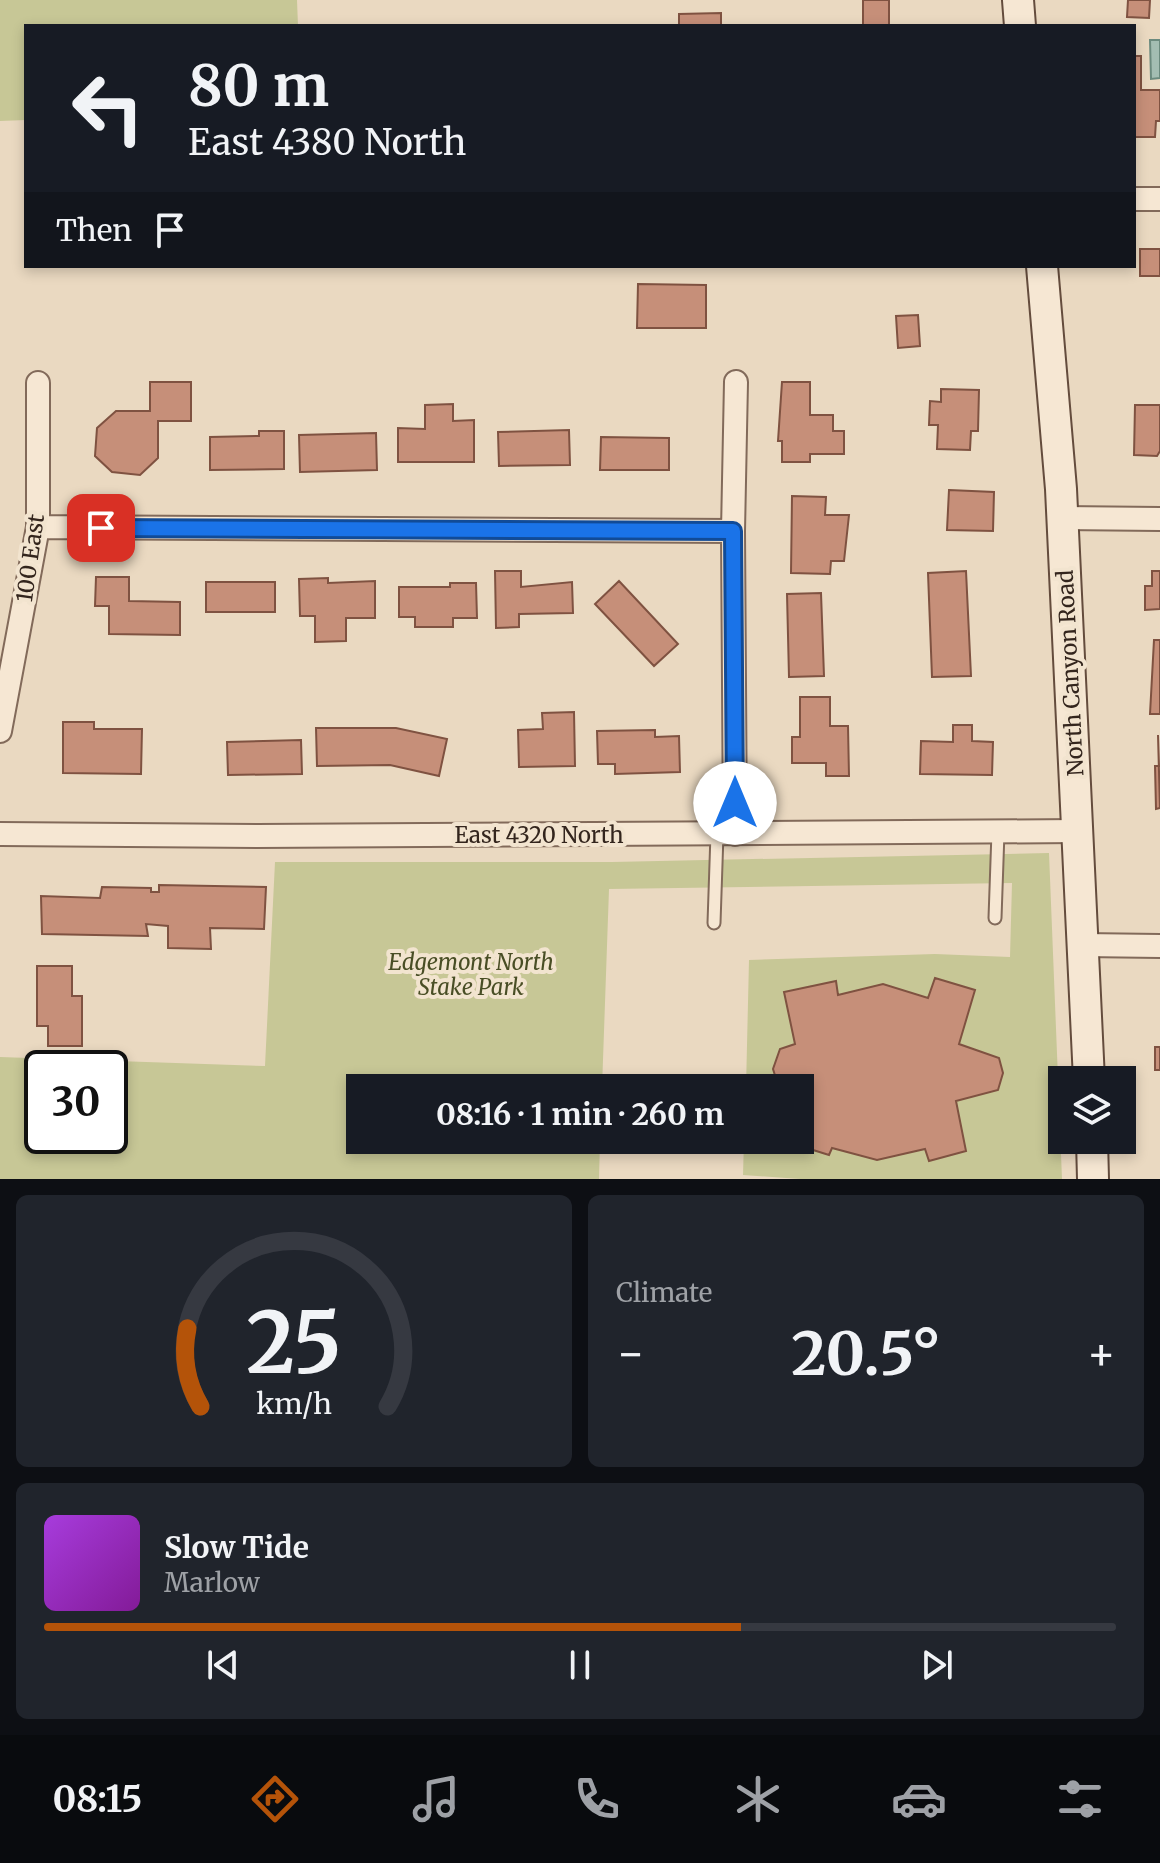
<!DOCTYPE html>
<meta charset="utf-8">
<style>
body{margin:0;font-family:Merriweather,serif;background:#20242c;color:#f1f3f6;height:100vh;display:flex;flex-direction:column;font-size:30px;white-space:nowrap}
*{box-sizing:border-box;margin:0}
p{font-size:26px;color:#9ea1a6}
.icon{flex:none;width:44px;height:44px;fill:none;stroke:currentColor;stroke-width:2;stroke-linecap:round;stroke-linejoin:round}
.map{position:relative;height:1179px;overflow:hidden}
.details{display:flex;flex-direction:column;gap:16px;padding:16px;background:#0d0f14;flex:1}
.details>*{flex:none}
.hud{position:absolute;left:24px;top:24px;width:1112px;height:244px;border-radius:0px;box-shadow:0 4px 12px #0003;background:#171b24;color:#f1f3f6;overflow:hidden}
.tools{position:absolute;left:1048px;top:1066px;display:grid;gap:16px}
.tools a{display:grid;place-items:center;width:88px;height:88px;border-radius:0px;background:#171b24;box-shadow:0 4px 12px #0003;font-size:40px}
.speed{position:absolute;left:24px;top:1050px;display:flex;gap:16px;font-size:40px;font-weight:700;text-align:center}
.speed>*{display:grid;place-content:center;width:104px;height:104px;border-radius:50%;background:#171b24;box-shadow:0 4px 12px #0003;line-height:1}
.speed .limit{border:4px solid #111;border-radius:12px;background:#fff;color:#111}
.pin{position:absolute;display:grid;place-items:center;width:68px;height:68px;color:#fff;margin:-34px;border-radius:16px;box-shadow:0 4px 12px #0006}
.me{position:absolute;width:88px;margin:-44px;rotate:0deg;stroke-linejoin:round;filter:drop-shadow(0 0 6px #0008)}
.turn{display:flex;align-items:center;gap:28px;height:168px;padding:0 32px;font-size:36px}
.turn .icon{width:104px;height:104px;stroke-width:2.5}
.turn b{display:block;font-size:56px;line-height:68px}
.then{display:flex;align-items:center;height:76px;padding:0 32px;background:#0003;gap:16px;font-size:30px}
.big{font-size:60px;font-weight:700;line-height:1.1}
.details .card{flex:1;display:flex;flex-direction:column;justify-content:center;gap:12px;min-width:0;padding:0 28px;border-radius:12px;background:#20242c}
.details .dial{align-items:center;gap:0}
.dial svg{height:208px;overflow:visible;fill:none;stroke:#363941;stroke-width:7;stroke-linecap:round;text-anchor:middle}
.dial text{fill:#f1f3f6;stroke:none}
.song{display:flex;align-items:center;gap:24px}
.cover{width:96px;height:96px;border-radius:12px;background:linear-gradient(135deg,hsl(280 70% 55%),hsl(290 70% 35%))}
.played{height:8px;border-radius:4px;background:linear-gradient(90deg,#b45309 65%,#363941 65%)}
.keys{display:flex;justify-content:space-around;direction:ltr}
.heat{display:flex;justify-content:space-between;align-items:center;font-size:44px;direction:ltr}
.details .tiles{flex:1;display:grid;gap:16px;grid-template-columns:1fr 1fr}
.card:last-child{grid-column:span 2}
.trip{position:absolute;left:346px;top:1074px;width:468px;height:80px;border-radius:0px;background:#171b24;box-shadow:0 4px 12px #0003;font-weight:700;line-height:80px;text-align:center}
.tab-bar{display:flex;height:128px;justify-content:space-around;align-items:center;background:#090b0e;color:#9ea1a6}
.tab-bar .icon{width:56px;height:56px}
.tab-bar .selected{color:#b45309}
.tab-bar b{font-size:36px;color:#f1f3f6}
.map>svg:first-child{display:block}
.green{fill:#c7c796;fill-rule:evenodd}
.water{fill:#a3bdb2;stroke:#6b8a7e;stroke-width:2}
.building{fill:#c68f79;stroke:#7f5241;stroke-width:2}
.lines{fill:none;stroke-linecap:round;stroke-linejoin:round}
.service-casing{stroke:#826a5a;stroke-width:15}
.minor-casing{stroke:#826a5a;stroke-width:26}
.secondary-casing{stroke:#644c3d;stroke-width:34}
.service{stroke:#f6e7d3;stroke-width:11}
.minor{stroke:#f6e7d3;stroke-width:22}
.secondary{stroke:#f6e7d3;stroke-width:30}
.route-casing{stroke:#114b97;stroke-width:20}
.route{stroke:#1a73e8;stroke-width:14}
.labels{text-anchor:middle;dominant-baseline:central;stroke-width:8;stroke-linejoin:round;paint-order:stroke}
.street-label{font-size:22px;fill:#33251d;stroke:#f2e4cf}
.park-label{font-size:22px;font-style:italic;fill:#494e25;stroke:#f2e4cf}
</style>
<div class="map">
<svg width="1160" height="1179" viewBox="0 0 1160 1179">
<rect width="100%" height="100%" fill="#ead9c1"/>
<path class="green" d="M0,0H297L298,26H26V120L0,121Z
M1049,853L1062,1179H800L743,1175L744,1140H800V1088H746L749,960L935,954L1010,957L1012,883L609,889L602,1088H360V1140H600L599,1179H0V1057L265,1066L275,862H612ZM42,1068H110V1136H42Z"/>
<path class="water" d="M1150,40H1160V78L1151,79Z"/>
<path class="building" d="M863,0H889V26H863Z
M1128,0H1150L1149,18L1127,17Z
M721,13V26H679V14Z
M1134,56H1141V90H1160V121H1156L1155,137H1134Z
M1140,249H1160V276H1140Z
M638,284L706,285V328H637Z
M918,315L920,346L898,348L896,316Z
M150,382H191V421H158V458L140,475L112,472L95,456L97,428L116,411H150Z
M782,382H810V415H833V431H844V454H810V462H782V441H778Z
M941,389L979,390L978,431H971L970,450L937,449L938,425H929L930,401L941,402Z
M453,404V421L474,420V462H398V428L425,429V405Z
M1135,405H1160V451L1157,456L1134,455Z
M569,430L570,465L499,466L498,432Z
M259,431H284V469L210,470V437L259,436Z
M376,433L377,470L300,472L299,435Z
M601,437L669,438V470H600Z
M949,490L994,492L993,531L947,530Z
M792,496L826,497L825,515H849L844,561H831L830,574L791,573Z
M495,571H521V587L572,582L573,613L519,614V627L496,628Z
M966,571L971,676L932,677L928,573Z
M1152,571H1160V609L1145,610V586H1152Z
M96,577H129V601L180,602V635L109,634V606H95Z
M328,578V583L375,581V618H346V641L315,642V616H300L299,579Z
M619,581L678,644L654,666L595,604Z
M206,582H275V612H206Z
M450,583H476L477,618H453V627H415V617H399V587H450Z
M821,593L824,676L789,677L787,594Z
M1154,640H1160V714H1150Z
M800,697H830V726H848L849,776H826V763H792V737H800Z
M574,712L575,766L519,767L518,730L543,729L542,713Z
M63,722H94V729H142L141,774L63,773Z
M953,725H972V741L993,742L992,775L920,774L921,741L953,742Z
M316,728H396L447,739L439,776L390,765L317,766Z
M655,730V737L679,736L680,772L615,774V764H598L597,731Z
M1158,735L1160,808L1156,809L1155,766H1159Z
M301,740L302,774L228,775L227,742Z
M159,885L266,887L264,929L210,928L211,949L168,948V926L146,924L148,936L42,934L41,896L100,898L102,887L151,888V892H159Z
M37,966H72V996H82V1046H48V1026H37Z
M935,978L975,990L959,1044L999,1058L1003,1073L998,1090L956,1101L966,1151L929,1161L925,1149L877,1160L832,1148L829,1155L781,1140H800V1088H779L773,1069L780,1049L795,1044L784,992L836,981L838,995L883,984L928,998Z
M1155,1047H1160V1070H1155Z"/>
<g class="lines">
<g class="service-casing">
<path id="service" d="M995,918L998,832
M714,923L717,834"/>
</g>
<g class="minor-casing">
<path id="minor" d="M1134,199H1160
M1062,518L1160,519
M38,527L733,531
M0,731L38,527V383
M0,834L257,836L1078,831
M735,834L733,531L736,382
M1083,945L1160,946"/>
</g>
<g class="secondary-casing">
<path id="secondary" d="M1018,0L1020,26
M1042,266L1061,489L1089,1080
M1092,1140L1093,1179"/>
</g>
<use href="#service" class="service"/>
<use href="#minor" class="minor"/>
<use href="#secondary" class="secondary"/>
</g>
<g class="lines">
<g class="route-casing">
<path id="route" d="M101,528L733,531L735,803"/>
</g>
<use href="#route" class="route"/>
</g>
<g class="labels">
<g class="street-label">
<text transform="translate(30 558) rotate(-82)">100 East</text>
<text transform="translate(1070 673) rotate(-93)">North Canyon Road</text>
<text x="539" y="835">East 4320 North</text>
</g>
<g class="park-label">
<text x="471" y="962">Edgemont North<tspan x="471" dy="25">Stake Park</tspan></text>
</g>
</g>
</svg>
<div class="tools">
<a><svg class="icon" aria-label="layers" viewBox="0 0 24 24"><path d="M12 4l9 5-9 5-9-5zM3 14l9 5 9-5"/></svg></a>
</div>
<div class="speed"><div class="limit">30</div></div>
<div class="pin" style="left:101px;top:528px;background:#d93025"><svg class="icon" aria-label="arrive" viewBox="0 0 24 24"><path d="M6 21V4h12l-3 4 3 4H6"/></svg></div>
<svg class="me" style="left:735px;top:803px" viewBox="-20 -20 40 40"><circle r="19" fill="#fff"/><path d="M0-13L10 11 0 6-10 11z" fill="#1a73e8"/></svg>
<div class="trip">08:16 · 1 min · 260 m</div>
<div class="hud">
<div class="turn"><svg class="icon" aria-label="left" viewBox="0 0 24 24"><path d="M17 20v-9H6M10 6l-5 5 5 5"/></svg><div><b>80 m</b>East 4380 North</div></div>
<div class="then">Then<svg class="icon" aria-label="arrive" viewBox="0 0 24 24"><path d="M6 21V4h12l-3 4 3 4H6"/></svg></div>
</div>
</div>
<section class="details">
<div class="tiles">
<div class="card dial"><svg viewBox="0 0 100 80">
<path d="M14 69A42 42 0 1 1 86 69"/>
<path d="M14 69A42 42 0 0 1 9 39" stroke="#b45309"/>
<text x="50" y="56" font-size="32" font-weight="700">25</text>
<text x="50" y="72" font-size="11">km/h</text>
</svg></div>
<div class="card"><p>Climate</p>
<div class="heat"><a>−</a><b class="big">20.5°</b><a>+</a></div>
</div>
<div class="card">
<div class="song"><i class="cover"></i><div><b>Slow Tide</b><p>Marlow</p></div></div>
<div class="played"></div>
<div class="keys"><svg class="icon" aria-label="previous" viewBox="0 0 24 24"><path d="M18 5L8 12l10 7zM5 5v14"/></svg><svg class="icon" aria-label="pause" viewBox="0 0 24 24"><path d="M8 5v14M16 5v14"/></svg><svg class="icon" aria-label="next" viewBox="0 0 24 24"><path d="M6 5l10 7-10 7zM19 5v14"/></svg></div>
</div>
</div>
</section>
<nav class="tab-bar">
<b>08:15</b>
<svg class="icon selected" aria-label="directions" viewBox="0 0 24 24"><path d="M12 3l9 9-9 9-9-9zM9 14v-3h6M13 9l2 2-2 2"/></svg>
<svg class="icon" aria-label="music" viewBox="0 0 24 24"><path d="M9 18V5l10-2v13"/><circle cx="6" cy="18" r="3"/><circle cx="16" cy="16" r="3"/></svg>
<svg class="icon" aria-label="phone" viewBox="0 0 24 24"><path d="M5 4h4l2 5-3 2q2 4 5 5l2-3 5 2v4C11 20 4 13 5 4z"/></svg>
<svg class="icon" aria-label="climate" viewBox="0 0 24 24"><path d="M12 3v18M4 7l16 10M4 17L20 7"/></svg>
<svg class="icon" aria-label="car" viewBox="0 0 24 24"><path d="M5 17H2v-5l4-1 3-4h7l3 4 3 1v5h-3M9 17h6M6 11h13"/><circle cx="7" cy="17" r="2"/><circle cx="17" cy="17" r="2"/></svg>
<svg class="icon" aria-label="filters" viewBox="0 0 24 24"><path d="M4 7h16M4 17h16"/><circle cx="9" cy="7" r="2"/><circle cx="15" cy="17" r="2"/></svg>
</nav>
